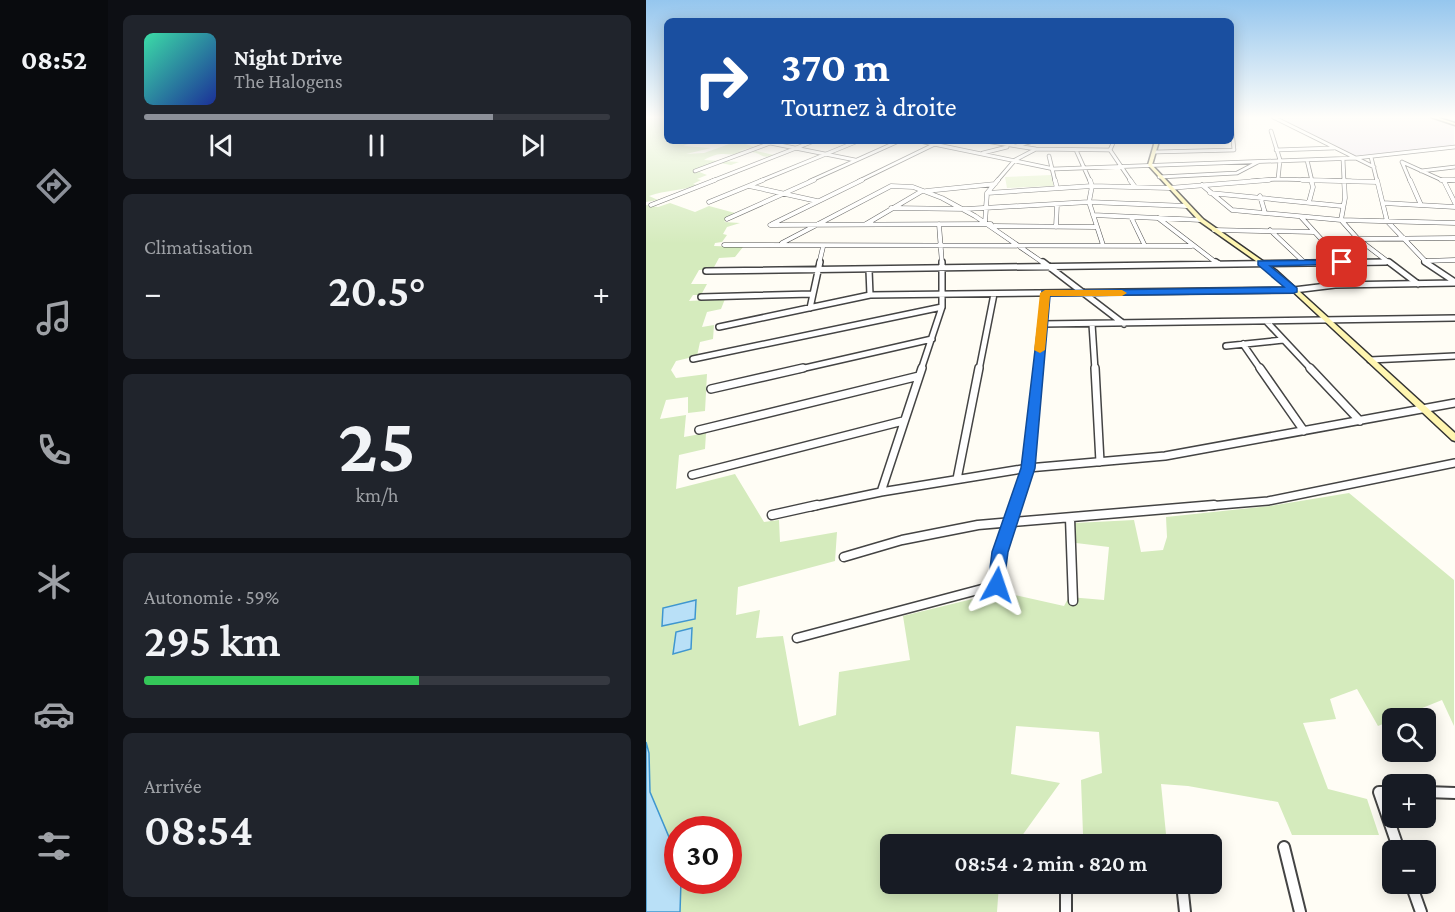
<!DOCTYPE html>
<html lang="fr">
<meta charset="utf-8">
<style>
body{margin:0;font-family:"Crimson Pro",serif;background:#20242c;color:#f1f3f6;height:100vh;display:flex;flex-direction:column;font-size:22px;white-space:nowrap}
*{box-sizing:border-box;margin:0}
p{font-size:20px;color:#9ea1a6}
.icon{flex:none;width:33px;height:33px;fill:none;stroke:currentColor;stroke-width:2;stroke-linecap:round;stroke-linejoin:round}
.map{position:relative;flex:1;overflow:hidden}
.details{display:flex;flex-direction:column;gap:15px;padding:15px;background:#0d0f14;width:538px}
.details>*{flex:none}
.guide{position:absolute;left:18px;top:18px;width:570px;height:126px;border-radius:9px;box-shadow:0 3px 15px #0003;background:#1a4fa0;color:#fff;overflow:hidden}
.controls{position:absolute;left:736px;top:708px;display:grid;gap:12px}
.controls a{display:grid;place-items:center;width:54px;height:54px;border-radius:9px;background:#171b24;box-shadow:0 3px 15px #0003;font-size:30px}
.speed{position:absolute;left:18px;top:816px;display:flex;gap:12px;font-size:30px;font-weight:700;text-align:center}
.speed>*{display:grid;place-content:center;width:78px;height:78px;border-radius:50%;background:#171b24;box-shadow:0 3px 15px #0003;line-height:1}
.speed .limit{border:9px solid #d22;background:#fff;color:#111}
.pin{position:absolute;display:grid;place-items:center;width:51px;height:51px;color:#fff;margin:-26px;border-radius:12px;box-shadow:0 3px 9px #0006}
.me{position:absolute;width:66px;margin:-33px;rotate:5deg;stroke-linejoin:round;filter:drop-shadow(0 0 4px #0008)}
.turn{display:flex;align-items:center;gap:21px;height:126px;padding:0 18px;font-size:27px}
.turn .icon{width:78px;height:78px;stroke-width:2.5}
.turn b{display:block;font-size:42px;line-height:51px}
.big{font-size:45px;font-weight:600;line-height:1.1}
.details .card{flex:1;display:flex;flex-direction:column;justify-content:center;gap:9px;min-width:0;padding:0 21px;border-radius:9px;background:#20242c}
.details .dial{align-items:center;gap:0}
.dial b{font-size:78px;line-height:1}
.song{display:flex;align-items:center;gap:18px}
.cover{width:72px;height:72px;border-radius:9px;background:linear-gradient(135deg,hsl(160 70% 55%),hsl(230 70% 35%))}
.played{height:6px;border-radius:3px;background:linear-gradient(90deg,#8c9099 75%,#363941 75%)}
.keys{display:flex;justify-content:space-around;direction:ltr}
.heat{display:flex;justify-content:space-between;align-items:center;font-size:33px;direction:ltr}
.charge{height:9px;border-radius:4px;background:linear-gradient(90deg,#34c759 59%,#363941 0)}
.trip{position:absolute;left:234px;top:834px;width:342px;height:60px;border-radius:9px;background:#171b24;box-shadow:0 3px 15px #0003;font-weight:600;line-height:60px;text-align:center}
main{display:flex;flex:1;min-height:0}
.tabs{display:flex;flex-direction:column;width:108px;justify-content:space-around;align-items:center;background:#090b0e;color:#9ea1a6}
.tabs .icon{width:42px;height:42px}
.tabs .current{color:#8c9099}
.tabs b{font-size:27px;color:#f1f3f6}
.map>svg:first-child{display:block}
.industrial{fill:#eee6ef}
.green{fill:#d5ebbd}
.pitch{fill:#e6f2cf}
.water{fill:#b9e0f7;stroke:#3f96cf;stroke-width:1.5}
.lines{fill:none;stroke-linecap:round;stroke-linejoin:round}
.street-far5-casing{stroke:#444;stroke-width:4.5}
.street-far4-casing{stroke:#444;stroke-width:5}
.street-far3-casing{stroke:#444;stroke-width:8}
.street-far2-casing{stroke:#444;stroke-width:10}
.street-far1-casing{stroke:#444;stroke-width:11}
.street-casing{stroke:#444;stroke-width:14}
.secondary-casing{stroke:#333;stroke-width:3}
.street-far5{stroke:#fff;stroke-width:3}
.street-far4{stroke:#fff;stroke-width:4}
.street-far3{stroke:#fff;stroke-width:5}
.street-far2{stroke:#fff;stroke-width:7}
.street-far1{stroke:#fff;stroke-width:8}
.street{stroke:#fff;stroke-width:10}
.secondary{fill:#fff6b0;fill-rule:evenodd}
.route{fill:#1a73e8;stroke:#114b97;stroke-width:1.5}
.slow{fill:#f59e0b}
</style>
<main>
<nav class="tabs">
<b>08:52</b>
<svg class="icon current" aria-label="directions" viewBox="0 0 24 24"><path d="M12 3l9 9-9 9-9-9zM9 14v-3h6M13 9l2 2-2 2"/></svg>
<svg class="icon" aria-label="music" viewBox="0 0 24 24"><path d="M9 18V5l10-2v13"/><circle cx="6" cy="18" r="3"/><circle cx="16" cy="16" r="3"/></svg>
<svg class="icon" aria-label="phone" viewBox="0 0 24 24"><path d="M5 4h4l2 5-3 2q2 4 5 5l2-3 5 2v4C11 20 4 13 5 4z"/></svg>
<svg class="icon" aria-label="climate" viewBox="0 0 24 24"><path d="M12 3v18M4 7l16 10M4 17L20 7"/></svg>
<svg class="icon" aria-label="car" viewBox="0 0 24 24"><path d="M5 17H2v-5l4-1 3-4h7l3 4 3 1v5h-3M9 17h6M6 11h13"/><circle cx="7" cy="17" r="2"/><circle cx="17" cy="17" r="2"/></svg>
<svg class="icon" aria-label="filters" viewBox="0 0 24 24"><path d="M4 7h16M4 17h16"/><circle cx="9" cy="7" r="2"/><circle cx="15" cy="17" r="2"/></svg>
</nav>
<section class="details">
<div class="card">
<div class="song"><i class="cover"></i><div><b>Night Drive</b><p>The Halogens</p></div></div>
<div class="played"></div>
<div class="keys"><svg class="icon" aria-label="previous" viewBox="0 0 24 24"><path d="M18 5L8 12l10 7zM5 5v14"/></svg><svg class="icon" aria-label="pause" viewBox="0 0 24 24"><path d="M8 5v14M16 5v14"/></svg><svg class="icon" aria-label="next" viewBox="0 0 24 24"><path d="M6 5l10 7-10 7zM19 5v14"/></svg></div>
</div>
<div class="card"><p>Climatisation</p>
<div class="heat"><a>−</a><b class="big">20.5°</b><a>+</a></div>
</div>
<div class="card dial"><b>25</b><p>km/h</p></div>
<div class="card"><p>Autonomie · 59%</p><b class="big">295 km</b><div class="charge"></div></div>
<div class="card"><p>Arrivée</p><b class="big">08:54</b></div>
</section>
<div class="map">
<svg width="809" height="912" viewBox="0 0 809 912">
<rect width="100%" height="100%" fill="#fffdf5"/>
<path class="industrial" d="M632,117H783L808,126V146L711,157Z"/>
<path class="green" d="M0,117H21V141H51L37,146L65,148L40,154L58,153L92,141H112L100,144L108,147L92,151L106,150L128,155C114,160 116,152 104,152C101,152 98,155 95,155C79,155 74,151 58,160L93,162L85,165L74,163L48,170L61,175L51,179L55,180L47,184L51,185C35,191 20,190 3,196L12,200L0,202Z
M24,203L49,212L63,206L89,213L78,219L81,220L78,222L94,223L81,227L77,234L81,235L76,242L69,243L68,246L97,247L89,257L73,258L67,269L53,270L45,284H61L55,295H47L43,301L79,299L75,309L61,312L56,327L68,325L67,339L54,342L51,356L30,361L25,370L30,378L61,374L59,411L42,413V397L20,400L14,419L40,415L38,437L60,433L59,449L33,455L30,489L89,474L118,522L133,520L134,542L191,532L189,561L92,587L90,615L114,610L110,638L137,636L153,726L190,715L193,672L264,660L257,616L355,592L418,606L423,597L458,600L463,547L430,543L429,523L488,520L495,552L517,550L521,537L520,517L624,506L703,493L808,580V726L796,700L732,726L711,689L684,699L690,719L657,723L682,789L721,799L733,835H646L632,802L542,786L515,784L521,844L437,834L435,780L456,773L453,732L370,726L365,774L414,783L370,844H244V884H353L351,912H34L35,881L82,880V830H32L31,856L4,792L3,753L0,742V205L12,207Z"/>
<path class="pitch" d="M405,175L408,186L361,188L359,177Z"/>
<path class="water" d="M50,600L49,619L16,626L17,608Z
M46,628L45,649L27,654L30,632Z
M0,742L3,753L4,792L31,856L32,880L35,881L34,912H0Z"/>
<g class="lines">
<g class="street-far5-casing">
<path id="street-far5" d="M627,117L728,167
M625,131L634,160L632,179
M273,141L408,169L710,158L809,147
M339,141L390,149L464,150
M468,141L464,150L485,181
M478,141L511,142
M124,143L209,160
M372,145L388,141
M430,150L444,181
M630,150L688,148
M509,152L588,150L585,120
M337,153L361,147
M403,156L409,181
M725,157L731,181
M697,159L698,181
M661,160L666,181
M756,162L798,181L809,180
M756,162L764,181
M49,171L127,142
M775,171L809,167
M513,177L591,173L612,162
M66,181L168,141
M114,181L212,141
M164,181L253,141
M213,181L289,144
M351,181L369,160L390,149
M605,181L632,179L705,181"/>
</g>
<g class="street-far4-casing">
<path id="street-far4" d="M409,180L411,188
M444,180L446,186L443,202L457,245
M484,180L489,187
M656,180L731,182
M698,180L699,198L695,220L712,239L745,264
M731,180L741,221L782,264
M764,180L775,205
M795,180H809
M798,181L809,203
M556,185L586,210L695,220L809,223
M103,186L171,201
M280,191L349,184
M341,193L446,186L523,188L623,180
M564,193L696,206
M614,196L619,213
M63,202L117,180
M663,202L667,187L665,180
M737,203L809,207
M5,205L69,180
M245,208L320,209L443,202L541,206
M447,215L555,220
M485,217L499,246
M655,217L696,262
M512,218L572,264
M81,219L168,180
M339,223L341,193L352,180
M126,224L216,180
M220,224L276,191
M293,224L296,264
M124,225L345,224
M348,226L449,227
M410,227L411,204
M568,230L668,232
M624,230L659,263
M712,239L809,238
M136,243L245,186L267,187L296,198L329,216L399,264
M78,245L546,246
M778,261L809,260
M173,264L177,247
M626,264L740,262"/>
</g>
<g class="street-far3-casing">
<path id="street-far3" d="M397,262L478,324
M570,262L573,264
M743,262L772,284
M779,262L809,282
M223,270L224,295
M60,271L740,262
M55,297L166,294
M164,308L174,262
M621,322L666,370
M396,324L809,318
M446,324L449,370
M73,327L224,295L648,290L689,285L809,283
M597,344L615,370
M580,346L637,340
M47,359L296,307
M724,360L809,356
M150,370L286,339
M275,370L296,307V262
M333,370L348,294
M392,370L399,293"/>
</g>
<g class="street-far2-casing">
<path id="street-far2" d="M449,368L454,462
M614,368L658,431
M664,368L714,421
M65,389L157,368
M53,430L273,376
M46,475L257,421
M311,479L333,368
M235,492L276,368
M164,507L235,492L382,468L519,456L809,403
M369,507L382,468L392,368
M550,507L622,501L809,463"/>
</g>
<g class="street-far1-casing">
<path id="street-far1" d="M126,515L171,505
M424,518L427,601
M198,557L256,540L332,525L568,505
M151,638L351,585L354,552L370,505"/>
</g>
<g class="street-casing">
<path id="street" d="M747,792H733L753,850
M780,792L809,793
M638,847L654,912
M420,884V912
M536,884L539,912
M765,884L775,912"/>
</g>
<g class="secondary-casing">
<path id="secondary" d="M785,117H790L809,123V125Z
M509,141H513L506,165L557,219L631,271L809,433V441L806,440L627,273L553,221L502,165Z"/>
</g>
<use href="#street-far5" class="street-far5"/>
<use href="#street-far4" class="street-far4"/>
<use href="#street-far3" class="street-far3"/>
<use href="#street-far2" class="street-far2"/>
<use href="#street-far1" class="street-far1"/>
<use href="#street" class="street"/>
<use href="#secondary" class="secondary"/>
</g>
<linearGradient id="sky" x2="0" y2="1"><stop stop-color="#95c6ee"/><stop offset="0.48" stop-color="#fffefa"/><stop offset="1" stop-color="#fffefa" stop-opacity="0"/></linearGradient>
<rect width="809" height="244" fill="url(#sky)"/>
<path class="route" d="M696,260L701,262L699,264L624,266L651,288V292L648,293L404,296L389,468L362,552L357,590L351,592L345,590L342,585L346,552L375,468L396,291L638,287L612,265V261Z"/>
<path class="slow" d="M399,290H476L481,293L476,296H404L399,350L394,353L388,350L394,293Z"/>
</svg>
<div class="controls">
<a><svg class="icon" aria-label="search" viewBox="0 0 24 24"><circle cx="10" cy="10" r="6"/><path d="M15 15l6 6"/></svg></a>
<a>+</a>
<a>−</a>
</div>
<div class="speed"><div class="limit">30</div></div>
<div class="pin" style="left:696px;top:262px;background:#d93025"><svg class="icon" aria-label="arrive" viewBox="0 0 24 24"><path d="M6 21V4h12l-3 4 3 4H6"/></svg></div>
<svg class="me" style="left:351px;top:585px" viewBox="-20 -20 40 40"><path d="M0-17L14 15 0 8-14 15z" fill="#1a73e8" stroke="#fff" stroke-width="4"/></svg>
<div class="trip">08:54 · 2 min · 820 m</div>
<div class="guide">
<div class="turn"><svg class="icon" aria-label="right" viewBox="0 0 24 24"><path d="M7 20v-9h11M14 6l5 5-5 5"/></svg><div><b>370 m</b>Tournez à droite</div></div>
</div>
</div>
</main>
